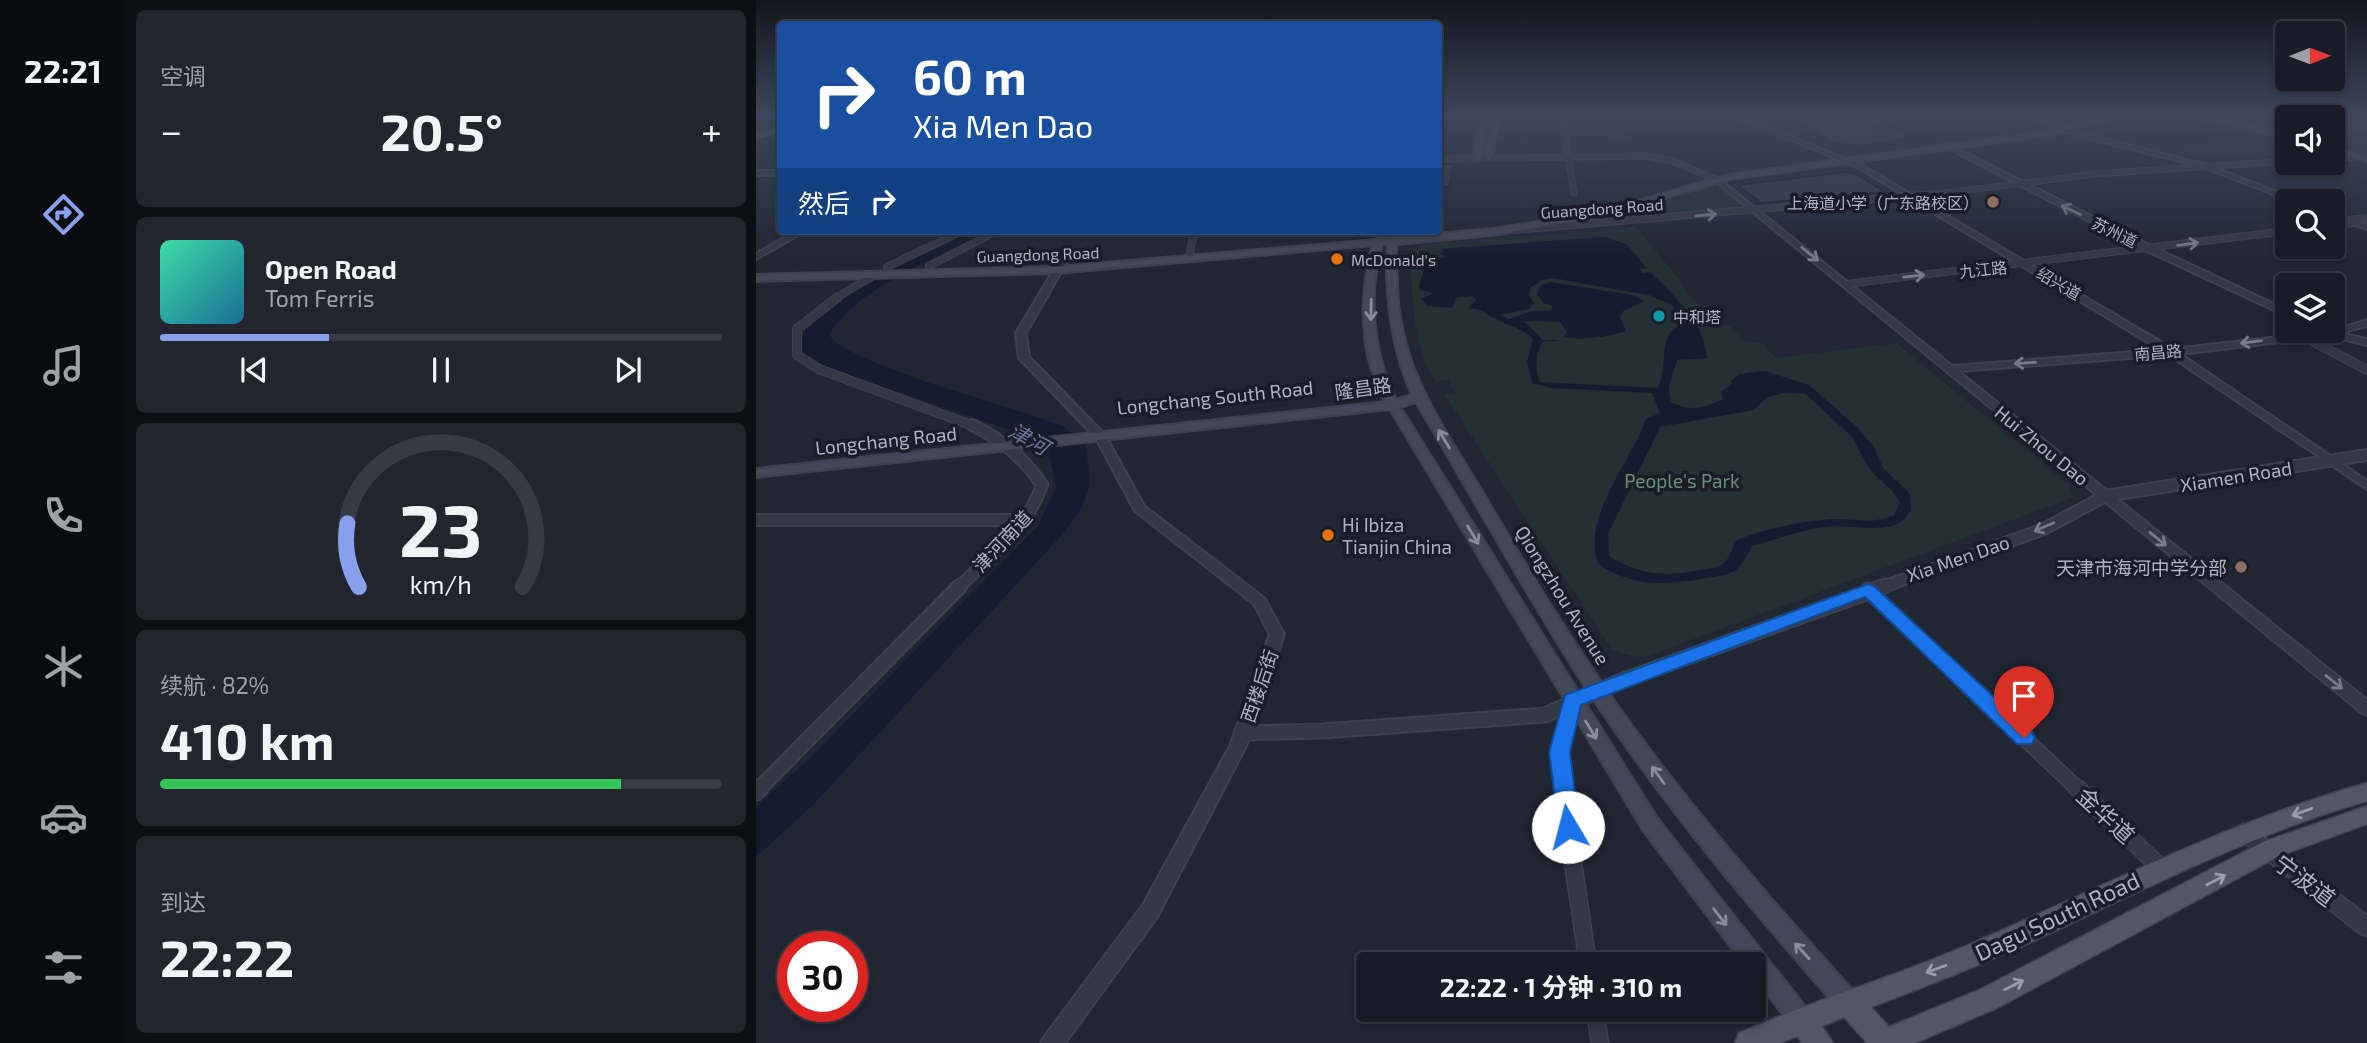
<!DOCTYPE html>
<html lang="zh">
<meta charset="utf-8">
<style>
body{margin:0;font-family:"Exo 2","Noto Sans SC",sans-serif;background:#22252e;color:#f1f3f6;height:100vh;display:flex;flex-direction:column;font-size:26px;white-space:nowrap}
*{box-sizing:border-box;margin:0}
p{font-size:23px;color:#9fa1a7}
.icon{flex:none;width:38px;height:38px;fill:none;stroke:currentColor;stroke-width:2;stroke-linecap:round;stroke-linejoin:round}
.map{position:relative;flex:1;overflow:hidden}
.panel{display:flex;flex-direction:column;gap:10px;padding:10px;background:#0e0f15;width:630px}
.panel>*{flex:none}
.top-card{position:absolute;left:21px;top:21px;width:665px;height:214px;border-radius:7px;box-shadow:0 4px 10px #0003,0 0 0 2px #373a43;background:#1a4fa0;color:#fff;overflow:hidden}
.needle{width:46px;rotate:89deg}
.fabs{position:absolute;left:1519px;top:21px;display:grid;gap:14px}
.fabs a{display:grid;place-items:center;width:70px;height:70px;border-radius:7px;background:#191c26;box-shadow:0 4px 10px #0003,0 0 0 2px #373a43;font-size:35px}
.speed{position:absolute;left:21px;top:931px;display:flex;gap:14px;font-size:35px;font-weight:700;text-align:center}
.speed>*{display:grid;place-content:center;width:91px;height:91px;border-radius:50%;background:#191c26;box-shadow:0 4px 10px #0003,0 0 0 2px #373a43;line-height:1}
.speed .limit{border:10px solid #d22;background:#fff;color:#111}
.pin{position:absolute;display:grid;place-items:center;width:60px;height:60px;color:#fff;margin:-72px -30px;border-radius:50% 50% 50% 0;rotate:-45deg;box-shadow:0 0 7px #0007}
.pin .icon{rotate:45deg}
.me{position:absolute;width:77px;margin:-38px;rotate:352deg;stroke-linejoin:round;filter:drop-shadow(0 0 5px #0008)}
.turn{display:flex;align-items:center;gap:24px;height:147px;padding:0 21px;font-size:32px}
.turn .icon{width:91px;height:91px;stroke-width:2.5}
.turn b{display:block;font-size:49px;line-height:60px}
.then{display:flex;align-items:center;height:66px;padding:0 21px;background:#0003;gap:14px;font-size:26px}
.big{font-size:52px;font-weight:700;line-height:1.1}
.panel .widget{flex:1;display:flex;flex-direction:column;justify-content:center;gap:10px;min-width:0;padding:0 24px;border-radius:10px;background:#22252e}
.panel .dial{align-items:center;gap:0}
.dial svg{height:182px;overflow:visible;fill:none;stroke:#373a43;stroke-width:7;stroke-linecap:round;text-anchor:middle}
.dial text{fill:#f1f3f6;stroke:none}
.song{display:flex;align-items:center;gap:21px}
.cover{width:84px;height:84px;border-radius:10px;background:linear-gradient(135deg,hsl(160 70% 55%),hsl(200 70% 35%))}
.played{height:7px;border-radius:4px;background:linear-gradient(90deg,#889fec 30%,#373a43 30%)}
.keys{display:flex;justify-content:space-around;direction:ltr}
.heat{display:flex;justify-content:space-between;align-items:center;font-size:38px;direction:ltr}
.charge{height:10px;border-radius:5px;background:linear-gradient(90deg,#34c759 82%,#373a43 0)}
.trip{position:absolute;left:600px;top:952px;width:410px;height:70px;border-radius:7px;background:#191c26;box-shadow:0 4px 10px #0003,0 0 0 2px #373a43;font-weight:700;line-height:70px;text-align:center}
main{display:flex;flex:1;min-height:0}
.tabs{display:flex;flex-direction:column;width:126px;justify-content:space-around;align-items:center;background:#0a0b0f;color:#9fa1a7}
.tabs .icon{width:49px;height:49px}
.tabs .current{color:#889fec}
.tabs b{font-size:32px;color:#f1f3f6}
.map>svg:first-child{display:block}
.green{fill:#233034}
.water{fill:#161c2f;fill-rule:evenodd}
.building{fill:#33394a;stroke:#1c1f2b;stroke-width:2}
.lines{fill:none;stroke-linecap:round;stroke-linejoin:round}
.minor-far5-casing{stroke:#3e414e;stroke-width:7}
.minor-far4-casing{stroke:#3e414e;stroke-width:8}
.minor-far3-casing{stroke:#3e414e;stroke-width:10}
.minor-far2-casing{stroke:#3e414e;stroke-width:14}
.minor-far1-casing{stroke:#3e414e;stroke-width:17}
.minor-casing{stroke:#3e414e;stroke-width:19}
.tertiary-casing{stroke:#3e414e;stroke-width:4}
.secondary-casing{stroke:#3e414e;stroke-width:4}
.primary-casing{stroke:#3e414e;stroke-width:3}
.trunk-casing{stroke:#3f424f;stroke-width:3}
.minor-far5{stroke:#343844;stroke-width:5}
.minor-far4{stroke:#343844;stroke-width:6}
.minor-far3{stroke:#343844;stroke-width:8}
.minor-far2{stroke:#343844;stroke-width:10}
.minor-far1{stroke:#343844;stroke-width:13}
.minor{stroke:#343844;stroke-width:16}
.tertiary{fill:#343844;fill-rule:evenodd}
.secondary{fill:#434757;fill-rule:evenodd}
.primary{fill:#525764;fill-rule:evenodd}
.trunk{fill:#5e5e5b;fill-rule:evenodd}
.oneway{stroke:#777b89}
.oneway2{stroke:#898d9c}
.oneway3{stroke:#979baa}
.route{fill:#1a73e8;stroke:#114b97;stroke-width:2}
.education-dot{fill:#8d6e63;stroke:#1a1d28;stroke-width:2.5}
.food-dot{fill:#e8710a;stroke:#1a1d28;stroke-width:2.5}
.culture-dot{fill:#0f9aa8;stroke:#1a1d28;stroke-width:2.5}
.labels{text-anchor:middle;dominant-baseline:central;stroke-width:7;stroke-linejoin:round;paint-order:stroke}
.far-poi-label{font-size:16px;fill:#aeb2c1;stroke:#1a1d28;text-anchor:start}
.far-street-label{font-size:16px;fill:#aeb2c1;stroke:#1a1d28}
.street-label{font-size:19px;fill:#aeb2c1;stroke:#1a1d28}
.park-label{font-size:19px;fill:#698f77;stroke:#1a1d28}
.poi-label{font-size:19px;fill:#aeb2c1;stroke:#1a1d28;text-anchor:start}
.water-label{font-size:21px;font-style:italic;fill:#6a789d;stroke:#1a1d28}
.near-street-label{font-size:23px;fill:#aeb2c1;stroke:#1a1d28}
</style>
<main>
<nav class="tabs">
<b>22:21</b>
<svg class="icon current" aria-label="directions" viewBox="0 0 24 24"><path d="M12 3l9 9-9 9-9-9zM9 14v-3h6M13 9l2 2-2 2"/></svg>
<svg class="icon" aria-label="music" viewBox="0 0 24 24"><path d="M9 18V5l10-2v13"/><circle cx="6" cy="18" r="3"/><circle cx="16" cy="16" r="3"/></svg>
<svg class="icon" aria-label="phone" viewBox="0 0 24 24"><path d="M5 4h4l2 5-3 2q2 4 5 5l2-3 5 2v4C11 20 4 13 5 4z"/></svg>
<svg class="icon" aria-label="climate" viewBox="0 0 24 24"><path d="M12 3v18M4 7l16 10M4 17L20 7"/></svg>
<svg class="icon" aria-label="car" viewBox="0 0 24 24"><path d="M5 17H2v-5l4-1 3-4h7l3 4 3 1v5h-3M9 17h6M6 11h13"/><circle cx="7" cy="17" r="2"/><circle cx="17" cy="17" r="2"/></svg>
<svg class="icon" aria-label="filters" viewBox="0 0 24 24"><path d="M4 7h16M4 17h16"/><circle cx="9" cy="7" r="2"/><circle cx="15" cy="17" r="2"/></svg>
</nav>
<section class="panel">
<div class="widget"><p>空调</p>
<div class="heat"><a>−</a><b class="big">20.5°</b><a>+</a></div>
</div>
<div class="widget">
<div class="song"><i class="cover"></i><div><b>Open Road</b><p>Tom Ferris</p></div></div>
<div class="played"></div>
<div class="keys"><svg class="icon" aria-label="previous" viewBox="0 0 24 24"><path d="M18 5L8 12l10 7zM5 5v14"/></svg><svg class="icon" aria-label="pause" viewBox="0 0 24 24"><path d="M8 5v14M16 5v14"/></svg><svg class="icon" aria-label="next" viewBox="0 0 24 24"><path d="M6 5l10 7-10 7zM19 5v14"/></svg></div>
</div>
<div class="widget dial"><svg viewBox="0 0 100 80">
<path d="M14 69A42 42 0 1 1 86 69"/>
<path d="M14 69A42 42 0 0 1 9 41" stroke="#889fec"/>
<text x="50" y="56" font-size="32" font-weight="700">23</text>
<text x="50" y="72" font-size="11">km/h</text>
</svg></div>
<div class="widget"><p>续航 · 82%</p><b class="big">410 km</b><div class="charge"></div></div>
<div class="widget"><p>到达</p><b class="big">22:22</b></div>
</section>
<div class="map">
<svg width="1611" height="1043" viewBox="0 0 1611 1043">
<rect width="100%" height="100%" fill="#212633"/>
<path class="green" d="M1445,114H1611V154L1577,145V117H1531V133Z
M812,118H851L852,121H863L870,141H857L855,136H815Z
M1528,140L1531,145L1524,144L1531,147V154L1521,155L1531,157L1463,161L1427,154L1430,153L1423,149L1433,145Z
M960,184L991,209L833,223Z
M879,226L924,280L933,296L961,319L958,324L974,326L988,341L1007,343L1019,358L1140,343L1313,485L1318,497L895,655L879,657L856,650L688,394L699,392L692,380L680,382C654,341 658,298 653,252L663,245L676,243L859,230Z"/>
<path class="water" d="M216,231H233C185,256 101,287 73,335C94,366 265,408 310,428L330,446C330,455 333,464 333,474C335,500 318,520 303,538L56,806L0,857V807L52,760L281,527L300,488L293,454L254,430L63,365L46,352C46,347 45,340 47,335C58,301 181,249 216,231Z
M848,237L870,244L891,268L884,269L887,273L894,272C919,297 948,321 951,358L921,360L913,386L915,402C934,413 951,407 967,399L965,392L977,383L974,382L983,374L1008,371L1053,385L1102,428L1117,446L1127,468L1154,494L1155,510C1151,516 1146,522 1139,525C1119,531 1097,526 1077,526C1051,528 1022,539 996,546C992,554 988,563 981,569C972,576 961,576 950,578C913,585 874,588 842,563C825,519 875,461 890,419L904,413L896,393L794,388L776,383L771,361L777,339C765,327 754,327 740,319C729,314 727,308 713,309L714,305L721,300L716,296L700,298L696,308L672,306L665,299L678,293L664,290L663,286L670,263L690,257L684,254L688,251L684,249ZM797,278L893,295L916,305L927,323C923,326 917,329 914,333C905,345 911,370 902,388L783,382C780,368 778,355 787,342L804,340H787L768,321L804,322L811,332L807,337C826,341 851,337 870,331L864,317L867,311L889,301L876,295L794,282L784,286L781,294L787,303L796,306L795,310L776,311L753,319L744,315L773,309L778,303L773,296L774,288L786,280ZM1029,393L1050,394L1096,437L1114,470L1137,492L1144,503L1138,515C1117,525 1099,518 1077,519C1054,520 1000,530 980,541C976,547 975,555 970,561C965,568 952,569 944,570C910,577 883,575 853,556L852,534L904,427L997,410L1012,397Z"/>
<path class="building" d="M1045,114H1097L1116,128L1137,127L1156,137L1107,146L1079,144L1043,121L1056,120Z
M682,164H698L693,187L682,185Z
M1091,172L1098,173L1129,192L1005,203L982,185Z"/>
<g class="lines">
<g class="minor-far5-casing">
<path id="minor-far5" d="M745,114H806L818,193
M1102,114L1118,123
M1273,114L1302,129
M993,119L1022,116L1018,114
M1577,133L1611,129
M682,159L892,156L919,162L961,180
M1577,159L1607,156
M1164,196L1339,174L1531,161"/>
</g>
<g class="minor-far4-casing">
<path id="minor-far4" d="M1592,220L1611,218
M1577,225L1598,223
M759,230L1178,194
M434,253L438,231
M173,266L241,231
M131,267L206,231
M1090,284L1531,231
M80,298L119,275"/>
</g>
<g class="minor-far3-casing">
<path id="minor-far3" d="M82,297L41,329V355L63,369L220,427
M1547,336L1611,370"/>
</g>
<g class="minor-far2-casing">
<path id="minor-far2" d="M0,520H269
M202,588C233,557 272,527 286,485C268,458 246,439 216,425
M1124,588L1288,529L1349,496L1611,455"/>
</g>
<g class="minor-far1-casing">
<path id="minor-far1" d="M1112,590L1323,790
M487,733L567,731L789,715L865,681L1129,586
M2,790L204,586
M806,790L803,752L816,701"/>
</g>
<g class="minor-casing">
<path id="minor" d="M806,788L832,964
M1321,788L1405,868
M0,792L4,788
M839,1010L844,1043"/>
</g>
<g class="tertiary-casing">
<path id="tertiary" d="M973,114H979L1107,166L1417,349L1577,331L1611,320V326L1584,333L1611,339V345L1574,336L1424,354L1611,481V489L1413,355L1202,371L1611,700V715L1606,713L958,180L963,179L1196,366L1405,350L1103,168Z
M1555,114H1564L1575,117H1566Z
M1577,116L1611,125V129L1577,120L1575,117Z
M1302,127L1451,165L1544,201H1535L1447,167L1300,130Z
M1188,144H1192L1397,247L1531,310V316L1391,251L1188,146Z
M1607,154L1611,155V159L1605,157Z
M0,171H24V175H0Z
M1577,213L1611,225V229L1577,217Z
M40,231H49L0,259V254Z
M303,261L310,263L270,333L273,357L349,435L388,506L508,598L528,634L490,746L401,917L309,1043H285L289,1036L387,905L474,746L514,634L498,604L379,511L340,438L263,358L260,333Z
M1488,824L1494,827L1611,916V936L1604,933L1482,837L1479,832L1482,827Z"/>
</g>
<g class="secondary-casing">
<path id="secondary" d="M731,114H737L729,128L725,159L721,161L717,159L723,128Z
M742,114H748L738,139L736,158L733,160L730,158L732,139Z
M1361,114H1370L1287,136L974,179L838,218L736,235L641,244C638,258 641,272 641,286C643,370 689,429 730,498C777,579 826,659 882,734C949,825 1024,910 1100,994L1104,1002L1100,1010L1092,1014L1084,1010C995,909 908,806 834,694C772,599 718,499 660,402L644,407L901,818L1054,1013L1058,1021L1054,1029L1046,1033L1038,1029L998,976V964H988L887,830L634,409L0,477V469L630,402C603,357 603,294 617,245L300,273L0,281V275L300,267L620,240L626,233L630,236L629,239L636,238L643,232L647,235L646,237L736,229L837,214L973,175L1287,132ZM626,244H633C630,255 631,265 631,277C633,319 639,356 656,395L640,400C617,354 611,294 626,244Z
M1421,114C1457,112 1496,126 1531,135V139L1478,125Z
M1577,147L1611,157V161L1577,151Z"/>
</g>
<g class="primary-casing">
<path id="primary" d="M1611,783V801C1496,834 1391,888 1282,939C1227,964 1171,986 1115,1007L1133,1027L1223,990L1507,842L1611,806V824L1523,856L1241,1008L1159,1043H1111L1088,1017L1066,1026L1077,1043H1046L1041,1036L1024,1043H979L983,1033L1012,1021C1080,993 1151,972 1219,942C1349,886 1474,821 1611,783Z"/>
</g>
<g class="trunk-casing">
<path id="trunk" d="M21,128H24V132L0,139V134Z"/>
</g>
<use href="#minor-far5" class="minor-far5"/>
<use href="#minor-far4" class="minor-far4"/>
<use href="#minor-far3" class="minor-far3"/>
<use href="#minor-far2" class="minor-far2"/>
<use href="#minor-far1" class="minor-far1"/>
<use href="#minor" class="minor"/>
<use href="#tertiary" class="tertiary"/>
<use href="#secondary" class="secondary"/>
<use href="#primary" class="primary"/>
<use href="#trunk" class="trunk"/>
</g>
<defs><path id="oneway-shaft" d="M-6 0H5M1.5-3L5.5 0L1.5 3" fill="none" stroke-width="1.6" stroke-linecap="round" stroke-linejoin="round" transform="scale(1.75)"/></defs>
<g class="oneway">
<use href="#oneway-shaft" transform="translate(1315 210) rotate(-154)"/>
<use href="#oneway-shaft" transform="translate(950 215) rotate(-5)"/>
<use href="#oneway-shaft" transform="translate(1432 244) rotate(-7)"/>
<use href="#oneway-shaft" transform="translate(1054 254) rotate(39)"/>
<use href="#oneway-shaft" transform="translate(1158 276) rotate(-6)"/>
<use href="#oneway-shaft" transform="translate(1495 342) rotate(173)"/>
<use href="#oneway-shaft" transform="translate(1269 363) rotate(176)"/>
<use href="#oneway-shaft" transform="translate(1288 527) rotate(156)"/>
<use href="#oneway-shaft" transform="translate(1402 539) rotate(39)"/>
<use href="#oneway-shaft" transform="translate(1578 682) rotate(39)"/>
</g>
<g class="oneway2">
<use href="#oneway-shaft" transform="translate(615 310) rotate(91)"/>
<use href="#oneway-shaft" transform="translate(688 439) rotate(-121)"/>
<use href="#oneway-shaft" transform="translate(717 535) rotate(59)"/>
<use href="#oneway-shaft" transform="translate(835 730) rotate(58)"/>
<use href="#oneway-shaft" transform="translate(902 775) rotate(-126)"/>
<use href="#oneway-shaft" transform="translate(964 917) rotate(52)"/>
<use href="#oneway-shaft" transform="translate(1046 951) rotate(-132)"/>
</g>
<g class="oneway3">
<use href="#oneway-shaft" transform="translate(1546 812) rotate(160)"/>
<use href="#oneway-shaft" transform="translate(1460 880) rotate(-28)"/>
<use href="#oneway-shaft" transform="translate(1180 969) rotate(160)"/>
<use href="#oneway-shaft" transform="translate(1258 985) rotate(-27)"/>
</g>
<linearGradient id="sky" x2="0" y2="1"><stop stop-color="#12151c"/><stop offset="0.44" stop-color="#3d475b"/><stop offset="1" stop-color="#3d475b" stop-opacity="0"/></linearGradient>
<rect width="1611" height="260" fill="url(#sky)"/>
<path class="route" d="M1112,584L1118,586L1276,732L1279,738L1276,744H1261L1109,597L825,705L814,752L823,827L820,834L812,837L804,834L793,752L809,695Z"/>
<g class="education-dot">
<circle cx="1237" cy="202" r="7"/>
<circle cx="1485" cy="567" r="7"/>
</g>
<g class="food-dot">
<circle cx="581" cy="259" r="7"/>
<circle cx="572" cy="535" r="7"/>
</g>
<circle class="culture-dot" cx="903" cy="316" r="7"/>
<g class="labels">
<g class="far-poi-label">
<text x="1223" y="202" text-anchor="end">上海道小学（广东路校区）</text>
<text x="595" y="259">McDonald's</text>
<text x="917" y="316">中和塔</text>
</g>
<g class="far-street-label">
<text transform="translate(846 208) rotate(-4)">Guangdong Road</text>
<text transform="translate(1359 232) rotate(26)">苏州道</text>
<text transform="translate(282 254) rotate(-2)">Guangdong Road</text>
<text transform="translate(1227 269) rotate(-6)">九江路</text>
<text transform="translate(1303 283) rotate(30)">绍兴道</text>
<text transform="translate(1402 352) rotate(-5)">南昌路</text>
</g>
<g class="street-label">
<text transform="translate(607 388) rotate(-8)">隆昌路</text>
<text transform="translate(459 397) rotate(-6)">Longchang South Road</text>
<text transform="translate(130 440) rotate(-6)">Longchang Road</text>
<text transform="translate(1286 445) rotate(39)">Hui Zhou Dao</text>
<text transform="translate(1480 476) rotate(-9)">Xiamen Road</text>
<text transform="translate(246 541) rotate(-47)">津河南道</text>
<text transform="translate(1202 558) rotate(-19)">Xia Men Dao</text>
<text transform="translate(807 595) rotate(58)">Qiongzhou Avenue</text>
<text transform="translate(503 686) rotate(-71)">西楼后街</text>
</g>
<g class="park-label">
<text x="926" y="480">People's Park</text>
</g>
<g class="poi-label">
<text x="586" y="524">Hi Ibiza<tspan x="586" dy="22">Tianjin China</tspan></text>
<text x="1471" y="567" text-anchor="end">天津市海河中学分部</text>
</g>
<g class="water-label">
<text transform="translate(273 438) rotate(29)">津河</text>
</g>
<g class="near-street-label">
<text transform="translate(1350 815) rotate(43)">金华道</text>
<text transform="translate(1549 880) rotate(37)">宁波道</text>
<text transform="translate(1301 916) rotate(-25)">Dagu South Road</text>
</g>
</g>
</svg>
<div class="fabs">
<a><svg class="needle" viewBox="-14 -14 28 28"><path d="M0-13l5 13h-10z" fill="#e53935"/><path d="M0 13l5-13h-10z" fill="#9fa1a7"/></svg></a>
<a><svg class="icon" aria-label="sound" viewBox="0 0 24 24"><path d="M4 9h4l5-4v14l-5-4H4zM17 9q2 3 0 6"/></svg></a>
<a><svg class="icon" aria-label="search" viewBox="0 0 24 24"><circle cx="10" cy="10" r="6"/><path d="M15 15l6 6"/></svg></a>
<a><svg class="icon" aria-label="layers" viewBox="0 0 24 24"><path d="M12 4l9 5-9 5-9-5zM3 14l9 5 9-5"/></svg></a>
</div>
<div class="speed"><div class="limit">30</div></div>
<div class="pin" style="left:1268px;top:738px;background:#d93025"><svg class="icon" aria-label="arrive" viewBox="0 0 24 24"><path d="M6 21V4h12l-3 4 3 4H6"/></svg></div>
<svg class="me" style="left:812px;top:827px" viewBox="-20 -20 40 40"><circle r="19" fill="#fff"/><path d="M0-13L10 11 0 6-10 11z" fill="#1a73e8"/></svg>
<div class="trip">22:22 · 1 分钟 · 310 m</div>
<div class="top-card">
<div class="turn"><svg class="icon" aria-label="right" viewBox="0 0 24 24"><path d="M7 20v-9h11M14 6l5 5-5 5"/></svg><div><b>60 m</b>Xia Men Dao</div></div>
<div class="then">然后<svg class="icon" aria-label="right" viewBox="0 0 24 24"><path d="M7 20v-9h11M14 6l5 5-5 5"/></svg></div>
</div>
</div>
</main>
